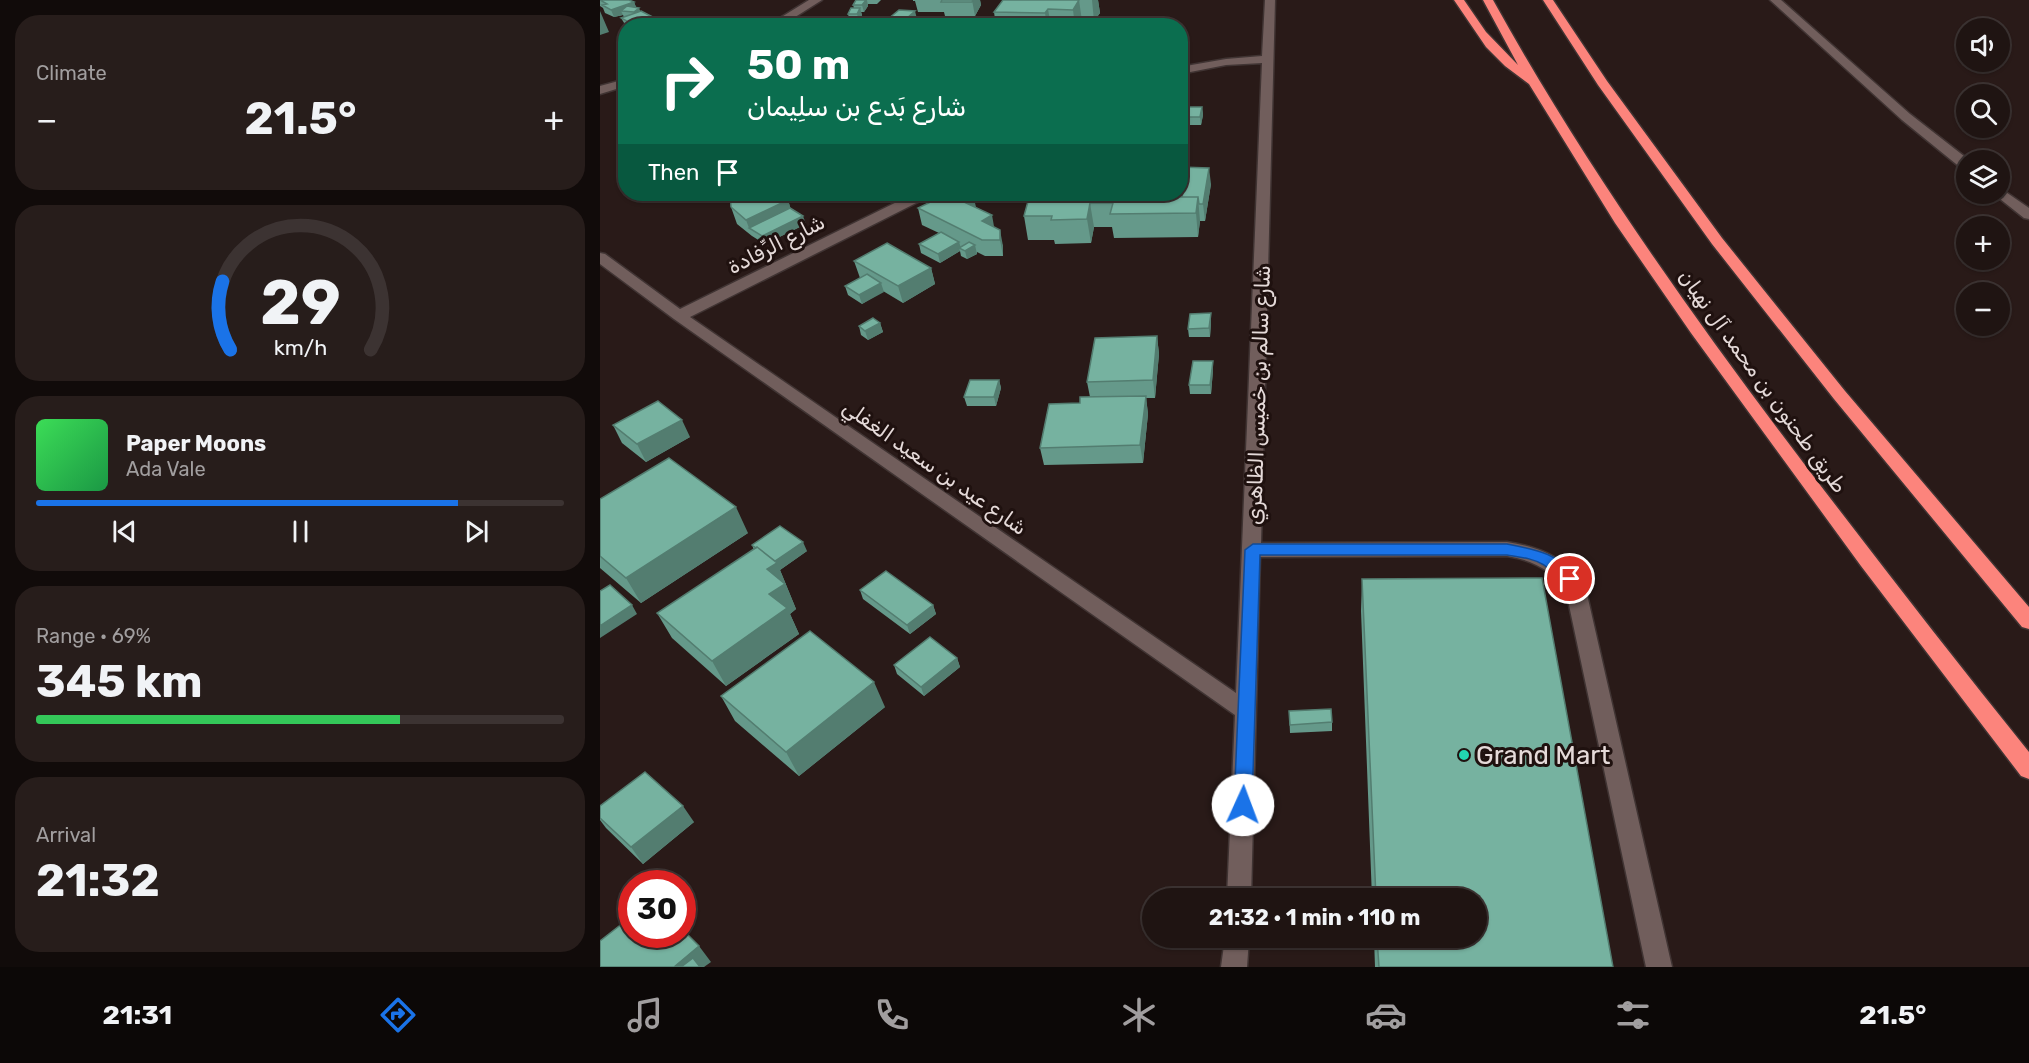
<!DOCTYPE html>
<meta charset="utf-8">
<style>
body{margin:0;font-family:Rubik,Cairo,sans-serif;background:#271d1b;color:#f1f3f6;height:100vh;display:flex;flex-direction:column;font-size:22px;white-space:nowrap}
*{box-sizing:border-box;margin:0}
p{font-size:20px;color:#a19e9f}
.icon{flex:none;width:33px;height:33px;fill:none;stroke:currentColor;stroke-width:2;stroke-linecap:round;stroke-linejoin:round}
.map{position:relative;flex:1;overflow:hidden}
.sheet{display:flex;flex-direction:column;gap:15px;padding:15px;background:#110b0a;width:600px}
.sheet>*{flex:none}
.hud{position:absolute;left:18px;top:18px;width:570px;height:183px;border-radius:24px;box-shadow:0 2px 4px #0004,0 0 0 2px #3c3332;background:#0b6e4f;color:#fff;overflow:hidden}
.buttons{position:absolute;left:1356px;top:18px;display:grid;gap:12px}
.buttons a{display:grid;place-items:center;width:54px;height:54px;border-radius:50%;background:#1f1412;box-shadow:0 2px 4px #0004,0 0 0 2px #3c3332;font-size:30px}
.speed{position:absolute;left:18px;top:870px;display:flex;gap:12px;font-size:30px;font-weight:700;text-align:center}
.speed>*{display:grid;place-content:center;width:78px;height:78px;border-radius:50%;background:#1f1412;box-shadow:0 2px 4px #0004,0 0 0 2px #3c3332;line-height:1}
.speed .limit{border:9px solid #d22;background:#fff;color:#111}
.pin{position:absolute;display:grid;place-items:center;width:51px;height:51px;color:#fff;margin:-26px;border:3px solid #fff;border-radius:50%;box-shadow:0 2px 6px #0007}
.me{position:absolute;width:66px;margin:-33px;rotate:2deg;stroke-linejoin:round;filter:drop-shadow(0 0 4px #0008)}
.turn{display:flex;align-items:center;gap:21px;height:126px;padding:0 30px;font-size:27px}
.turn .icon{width:78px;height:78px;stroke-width:2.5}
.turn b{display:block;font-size:42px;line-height:51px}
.then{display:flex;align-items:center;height:57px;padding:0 30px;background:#0003;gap:12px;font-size:22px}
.big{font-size:45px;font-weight:700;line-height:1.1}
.sheet .tile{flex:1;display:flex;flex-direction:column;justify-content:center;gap:9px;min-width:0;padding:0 21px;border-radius:24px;background:#271d1b}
.sheet .dial{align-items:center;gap:0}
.dial svg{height:156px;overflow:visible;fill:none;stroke:#3c3332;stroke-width:7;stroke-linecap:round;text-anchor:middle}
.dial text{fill:#f1f3f6;stroke:none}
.song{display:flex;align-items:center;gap:18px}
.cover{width:72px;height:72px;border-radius:9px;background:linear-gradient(135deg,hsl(130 70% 55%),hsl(140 70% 35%))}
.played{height:6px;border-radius:3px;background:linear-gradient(90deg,#1a73e8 80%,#3c3332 80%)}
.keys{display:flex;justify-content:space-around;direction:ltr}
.heat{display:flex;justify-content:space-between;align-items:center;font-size:33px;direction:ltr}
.charge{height:9px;border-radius:4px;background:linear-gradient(90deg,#34c759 69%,#3c3332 0)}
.trip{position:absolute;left:542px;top:888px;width:345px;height:60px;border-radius:30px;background:#1f1412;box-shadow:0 2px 4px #0004,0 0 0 2px #3c3332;font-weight:700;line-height:60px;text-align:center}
.dock{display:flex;height:96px;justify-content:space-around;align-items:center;background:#0c0807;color:#a19e9f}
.dock .icon{width:42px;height:42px}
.dock .current{color:#1a73e8}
.dock b{font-size:27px;color:#f1f3f6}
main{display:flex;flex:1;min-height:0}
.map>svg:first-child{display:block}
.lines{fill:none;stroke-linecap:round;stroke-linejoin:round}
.street-casing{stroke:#403433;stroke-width:3}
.highway-casing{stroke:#403433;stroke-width:3}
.street{fill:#715e5c;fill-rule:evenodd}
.highway{fill:#fc847c;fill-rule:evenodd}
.wall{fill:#65998a}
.shaded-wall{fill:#537d70}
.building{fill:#76b2a0;stroke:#537d70;stroke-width:1.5}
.route{fill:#1a73e8;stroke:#114b97;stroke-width:1.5}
.poi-dot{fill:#22d5af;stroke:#1f110f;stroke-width:2}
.labels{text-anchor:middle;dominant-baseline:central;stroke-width:6;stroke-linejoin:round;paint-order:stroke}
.street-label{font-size:21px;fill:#e5dad9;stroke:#1f110f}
.near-poi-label{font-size:26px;fill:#e5dad9;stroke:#1f110f;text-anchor:start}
</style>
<main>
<section class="sheet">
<div class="tile"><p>Climate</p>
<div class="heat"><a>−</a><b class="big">21.5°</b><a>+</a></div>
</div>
<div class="tile dial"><svg viewBox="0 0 100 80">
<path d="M14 69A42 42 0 1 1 86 69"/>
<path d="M14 69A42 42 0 0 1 10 34" stroke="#1a73e8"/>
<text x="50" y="56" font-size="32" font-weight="700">29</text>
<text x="50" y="72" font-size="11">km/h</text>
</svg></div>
<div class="tile">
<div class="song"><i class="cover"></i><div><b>Paper Moons</b><p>Ada Vale</p></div></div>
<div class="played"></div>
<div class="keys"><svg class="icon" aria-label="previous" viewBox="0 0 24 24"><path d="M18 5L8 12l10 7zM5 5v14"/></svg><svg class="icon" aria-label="pause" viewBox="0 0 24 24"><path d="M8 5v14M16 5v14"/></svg><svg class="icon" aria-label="next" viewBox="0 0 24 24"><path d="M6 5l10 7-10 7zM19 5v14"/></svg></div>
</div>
<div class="tile"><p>Range · 69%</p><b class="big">345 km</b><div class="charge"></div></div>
<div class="tile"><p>Arrival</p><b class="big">21:32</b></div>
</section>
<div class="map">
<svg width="1429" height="967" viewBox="0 0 1429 967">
<rect width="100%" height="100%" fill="#291a18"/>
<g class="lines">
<g class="street-casing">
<path id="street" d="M209,0H222L181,26H167Z
M665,0H675L661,543L907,542C941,547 969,559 986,590L1072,967H1046L966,591C952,570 932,560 907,556L660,557L651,898H627L635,715L74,319L0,264V253L5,254L80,309L313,194H329L328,197L90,317L636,693L662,63L626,65L580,74V67L626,59L662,56Z
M1170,0H1181L1310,114L1369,160H1366V169L1361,168L1302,120Z
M26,79V86L0,94V86Z
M1400,188L1429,208V219L1424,218L1395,195L1400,194Z
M625,938H649L647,967H621Z"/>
</g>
<g class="highway-casing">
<path id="highway" d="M854,0H864L886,32L918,65L883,0H893C987,170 1100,327 1217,481C1287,572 1357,663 1429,752V779L1421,776L1261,566L1091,333L1015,223L929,84L905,66L886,47Z
M943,0H953L1007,81L1122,238L1245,391L1429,607V629L1422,627L1234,399L1112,244L998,85Z"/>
</g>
<use href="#street" class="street"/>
<use href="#highway" class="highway"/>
</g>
<path class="wall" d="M0,0L34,2L36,7L41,12L70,26H26L21,18L24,17L23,15L14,17L5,13L3,8L0,6Z
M256,0H281L277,4H268V6L264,12H261L262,15L259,21L250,22L248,14L254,8L253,5Z
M313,0H380L381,5L375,16H345L344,12H318L315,1H313Z
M403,0H498L500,13L494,21H482L479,26H396L394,12Z
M602,107L603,115L601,125H585L584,117Z
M580,167L611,184L605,221H600L598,237L514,238L512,227H494L491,243L455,244L454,240H428L424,216L430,194H572V197H574V194H580Z
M180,194H228L223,201L189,203L190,208L206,224L165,244L152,236L137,224L131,207Z
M318,208H376L394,227L403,246V256H385L377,252V254L367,259L361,256L360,251L340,263L321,253L319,244L339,233L322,225Z
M254,261L331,268L335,284L303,303L283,291L262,304L248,295L245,286L260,278Z
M611,322L610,337H589L588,329Z
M280,323L283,332L268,340L261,335L259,326Z
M557,336L559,354L555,398H546L548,414L543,463L444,465L440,448L480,403L490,397L487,382Z
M613,370L611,394H590L589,385Z
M399,380L401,388L396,406H367L364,397Z
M13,425L90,437L46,462L22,443Z
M0,499L148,533L41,603L0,568Z
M152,545L207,551L180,570L196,609L190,614L199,634L126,686L72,638L57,613L154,550Z
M762,579L1013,967H775L774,938H876V898H772L761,611Z
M260,590L333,605L336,614L310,634L263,599Z
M357,658L360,667L324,696L297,674L294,665Z
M121,696L285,707L199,776L135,721Z
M689,711L732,722V731L690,733Z
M0,806L94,822L43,864L6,828L0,820Z"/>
<path class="shaded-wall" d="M266,0H267L268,6L264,12L262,5Z
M372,0H380L381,5L375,16Z
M479,0L482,21L479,26H475L473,10Z
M486,0H498L500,13L494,21L492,0Z
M34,2L37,10L39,8L42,15L37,19L34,12L21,11L23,15L14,17L11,10Z
M260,8L262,15L259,21L257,14Z
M448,9L451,26H447L445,13Z
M0,11L9,32L0,35Z
M315,11L317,19L309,26H298Z
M367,20L368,26H362Z
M602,107L603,115L601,125L600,117Z
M582,118V132L580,133V125Z
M609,168L611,184L605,221L603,204Z
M221,194H228L223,201Z
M598,197L600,221L598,237L596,213Z
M374,199L378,215L366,203Z
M188,200L193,216L149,228L146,220Z
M490,203L494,227L491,243L487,219Z
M392,215L395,232L382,221Z
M203,216L206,224L165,244L162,236Z
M400,230L403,246V256L400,240Z
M359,242L361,248H359L360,251L340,263L338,254Z
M375,245L377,254L367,259L365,251Z
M331,268L335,284L303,303L298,286Z
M281,283L284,292L262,304L259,295Z
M611,313V322L610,337L609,328Z
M280,323L283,332L268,340L265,331Z
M557,336L559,354L555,398L553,380Z
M613,361V370L611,394L610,385Z
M399,380L401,388L396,406L394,397Z
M546,396L548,414L543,463L540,445Z
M82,420L90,437L46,462L37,444Z
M136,507L148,533L41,603L26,578Z
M203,542L207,551L180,570L196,609L190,614L199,634L126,686L112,661L169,594L167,569L174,562Z
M32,605L37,614L0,638V626Z
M333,605L336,614L310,634L307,625Z
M357,658L360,667L324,696L321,687Z
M274,682L285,707L199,776L186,752Z
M83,806L94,822L43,864L31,847Z
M99,946L111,962L104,967H74Z"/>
<path class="building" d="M0,0H29L34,2L11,10L2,5L7,4Z
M256,0H266L262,5H253Z
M342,0H373L372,2H341Z
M403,0H479L473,10L448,9L445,13L394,12Z
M27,6L39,8L34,12L21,11Z
M251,8H260L257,14H248Z
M299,10L315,11L298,26L282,24Z
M41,11L70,26H36L21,18Z
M348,19L367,20L362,26H342Z
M587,107H602L600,117H584Z
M580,167L609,168L603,204H599L598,197H582L584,187H580Z
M130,194H180L188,200L146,220L131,207Z
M347,194H363L374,199L366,203L392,215L382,221L400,230V240H382L318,208Z
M430,194H568V197H598L596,213L510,214L513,203H490L487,219L451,220L452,216H424Z
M190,208L203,216L162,236L149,228Z
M341,232L359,242L338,254L319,244Z
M369,242L375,245L365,251L359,248Z
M287,243L331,268L298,286L254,261Z
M267,274L281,283L259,295L245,286Z
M611,313L609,328L588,329L590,314Z
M273,318L280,323L265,331L259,326Z
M557,336L553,380L487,382L495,338Z
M593,361H613L610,385H589Z
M370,380H399L394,397H364Z
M546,396L540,445L440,448L449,404L480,403V397Z
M58,401L82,420L37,444L13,425Z
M69,458L136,507L26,578L0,556V499Z
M180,526L203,542L175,561L157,547L156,548L152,545Z
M157,547L177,563L167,569L185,584L169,594L187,608L112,661L57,613Z
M286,571L333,605L307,625L260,590Z
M942,578L1013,967H779L777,938H876V898H776L762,579Z
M10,585L32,605L0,626V591Z
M210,631L274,682L186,752L121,696Z
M330,637L357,658L321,687L294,665Z
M731,709L732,722L690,725L689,711Z
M45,772L83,806L31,847L0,818V806Z
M32,916V934H82V929L99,946L74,967H0V941Z
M93,958L100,967H81Z"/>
<path class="route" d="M653,544H907C933,549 963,554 977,579L975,583C962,587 954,572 944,565C933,558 919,557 907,555H660L652,805L649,811L643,813L637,811L634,805L645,550Z"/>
<circle class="poi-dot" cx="864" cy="755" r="6"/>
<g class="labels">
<g class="street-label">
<text transform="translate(176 244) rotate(-27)">شارع الرِّفادة</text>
<text transform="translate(1163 381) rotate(54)">طريق طحنون بن محمد آل نهيان</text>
<text transform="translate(658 395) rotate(-88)">شارع سالم بن خميس الظاهري</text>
<text transform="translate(335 467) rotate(35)">شارع عيد بن سعيد الغفلي</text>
</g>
<g class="near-poi-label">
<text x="876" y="755">Grand Mart</text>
</g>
</g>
</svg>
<div class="buttons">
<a><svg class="icon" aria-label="sound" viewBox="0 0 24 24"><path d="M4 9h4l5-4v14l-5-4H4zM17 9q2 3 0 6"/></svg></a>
<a><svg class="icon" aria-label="search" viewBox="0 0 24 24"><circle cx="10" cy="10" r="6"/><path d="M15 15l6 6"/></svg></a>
<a><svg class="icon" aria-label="layers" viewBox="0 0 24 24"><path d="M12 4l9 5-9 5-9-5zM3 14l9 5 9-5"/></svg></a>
<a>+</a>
<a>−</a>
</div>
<div class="speed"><div class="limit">30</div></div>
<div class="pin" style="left:970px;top:579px;background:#d93025"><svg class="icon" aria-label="arrive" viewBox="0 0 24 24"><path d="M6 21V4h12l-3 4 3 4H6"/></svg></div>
<svg class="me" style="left:643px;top:805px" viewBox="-20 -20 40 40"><circle r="19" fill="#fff"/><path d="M0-13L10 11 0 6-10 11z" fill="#1a73e8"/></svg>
<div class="trip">21:32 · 1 min · 110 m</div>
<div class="hud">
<div class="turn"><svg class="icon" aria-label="right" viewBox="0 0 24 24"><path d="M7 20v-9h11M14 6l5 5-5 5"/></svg><div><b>50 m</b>شارع بَدع بن سلِيمان</div></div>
<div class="then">Then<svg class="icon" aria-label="arrive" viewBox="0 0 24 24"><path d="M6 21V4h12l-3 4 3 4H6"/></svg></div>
</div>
</div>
</main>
<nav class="dock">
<b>21:31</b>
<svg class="icon current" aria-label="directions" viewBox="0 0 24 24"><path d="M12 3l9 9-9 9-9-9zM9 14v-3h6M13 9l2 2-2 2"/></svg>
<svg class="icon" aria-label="music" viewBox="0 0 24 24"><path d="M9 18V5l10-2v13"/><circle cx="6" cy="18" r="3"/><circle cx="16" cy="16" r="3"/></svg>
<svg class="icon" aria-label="phone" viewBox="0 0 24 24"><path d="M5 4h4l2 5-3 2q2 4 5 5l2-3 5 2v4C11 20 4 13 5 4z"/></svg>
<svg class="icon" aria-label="climate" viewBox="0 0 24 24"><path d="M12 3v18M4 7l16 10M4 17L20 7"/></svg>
<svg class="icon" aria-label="car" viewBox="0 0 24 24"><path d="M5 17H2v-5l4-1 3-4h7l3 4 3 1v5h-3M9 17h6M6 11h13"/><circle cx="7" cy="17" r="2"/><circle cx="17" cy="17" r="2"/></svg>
<svg class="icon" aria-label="filters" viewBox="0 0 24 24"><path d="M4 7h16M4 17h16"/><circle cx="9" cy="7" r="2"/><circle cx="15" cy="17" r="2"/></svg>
<b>21.5°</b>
</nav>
